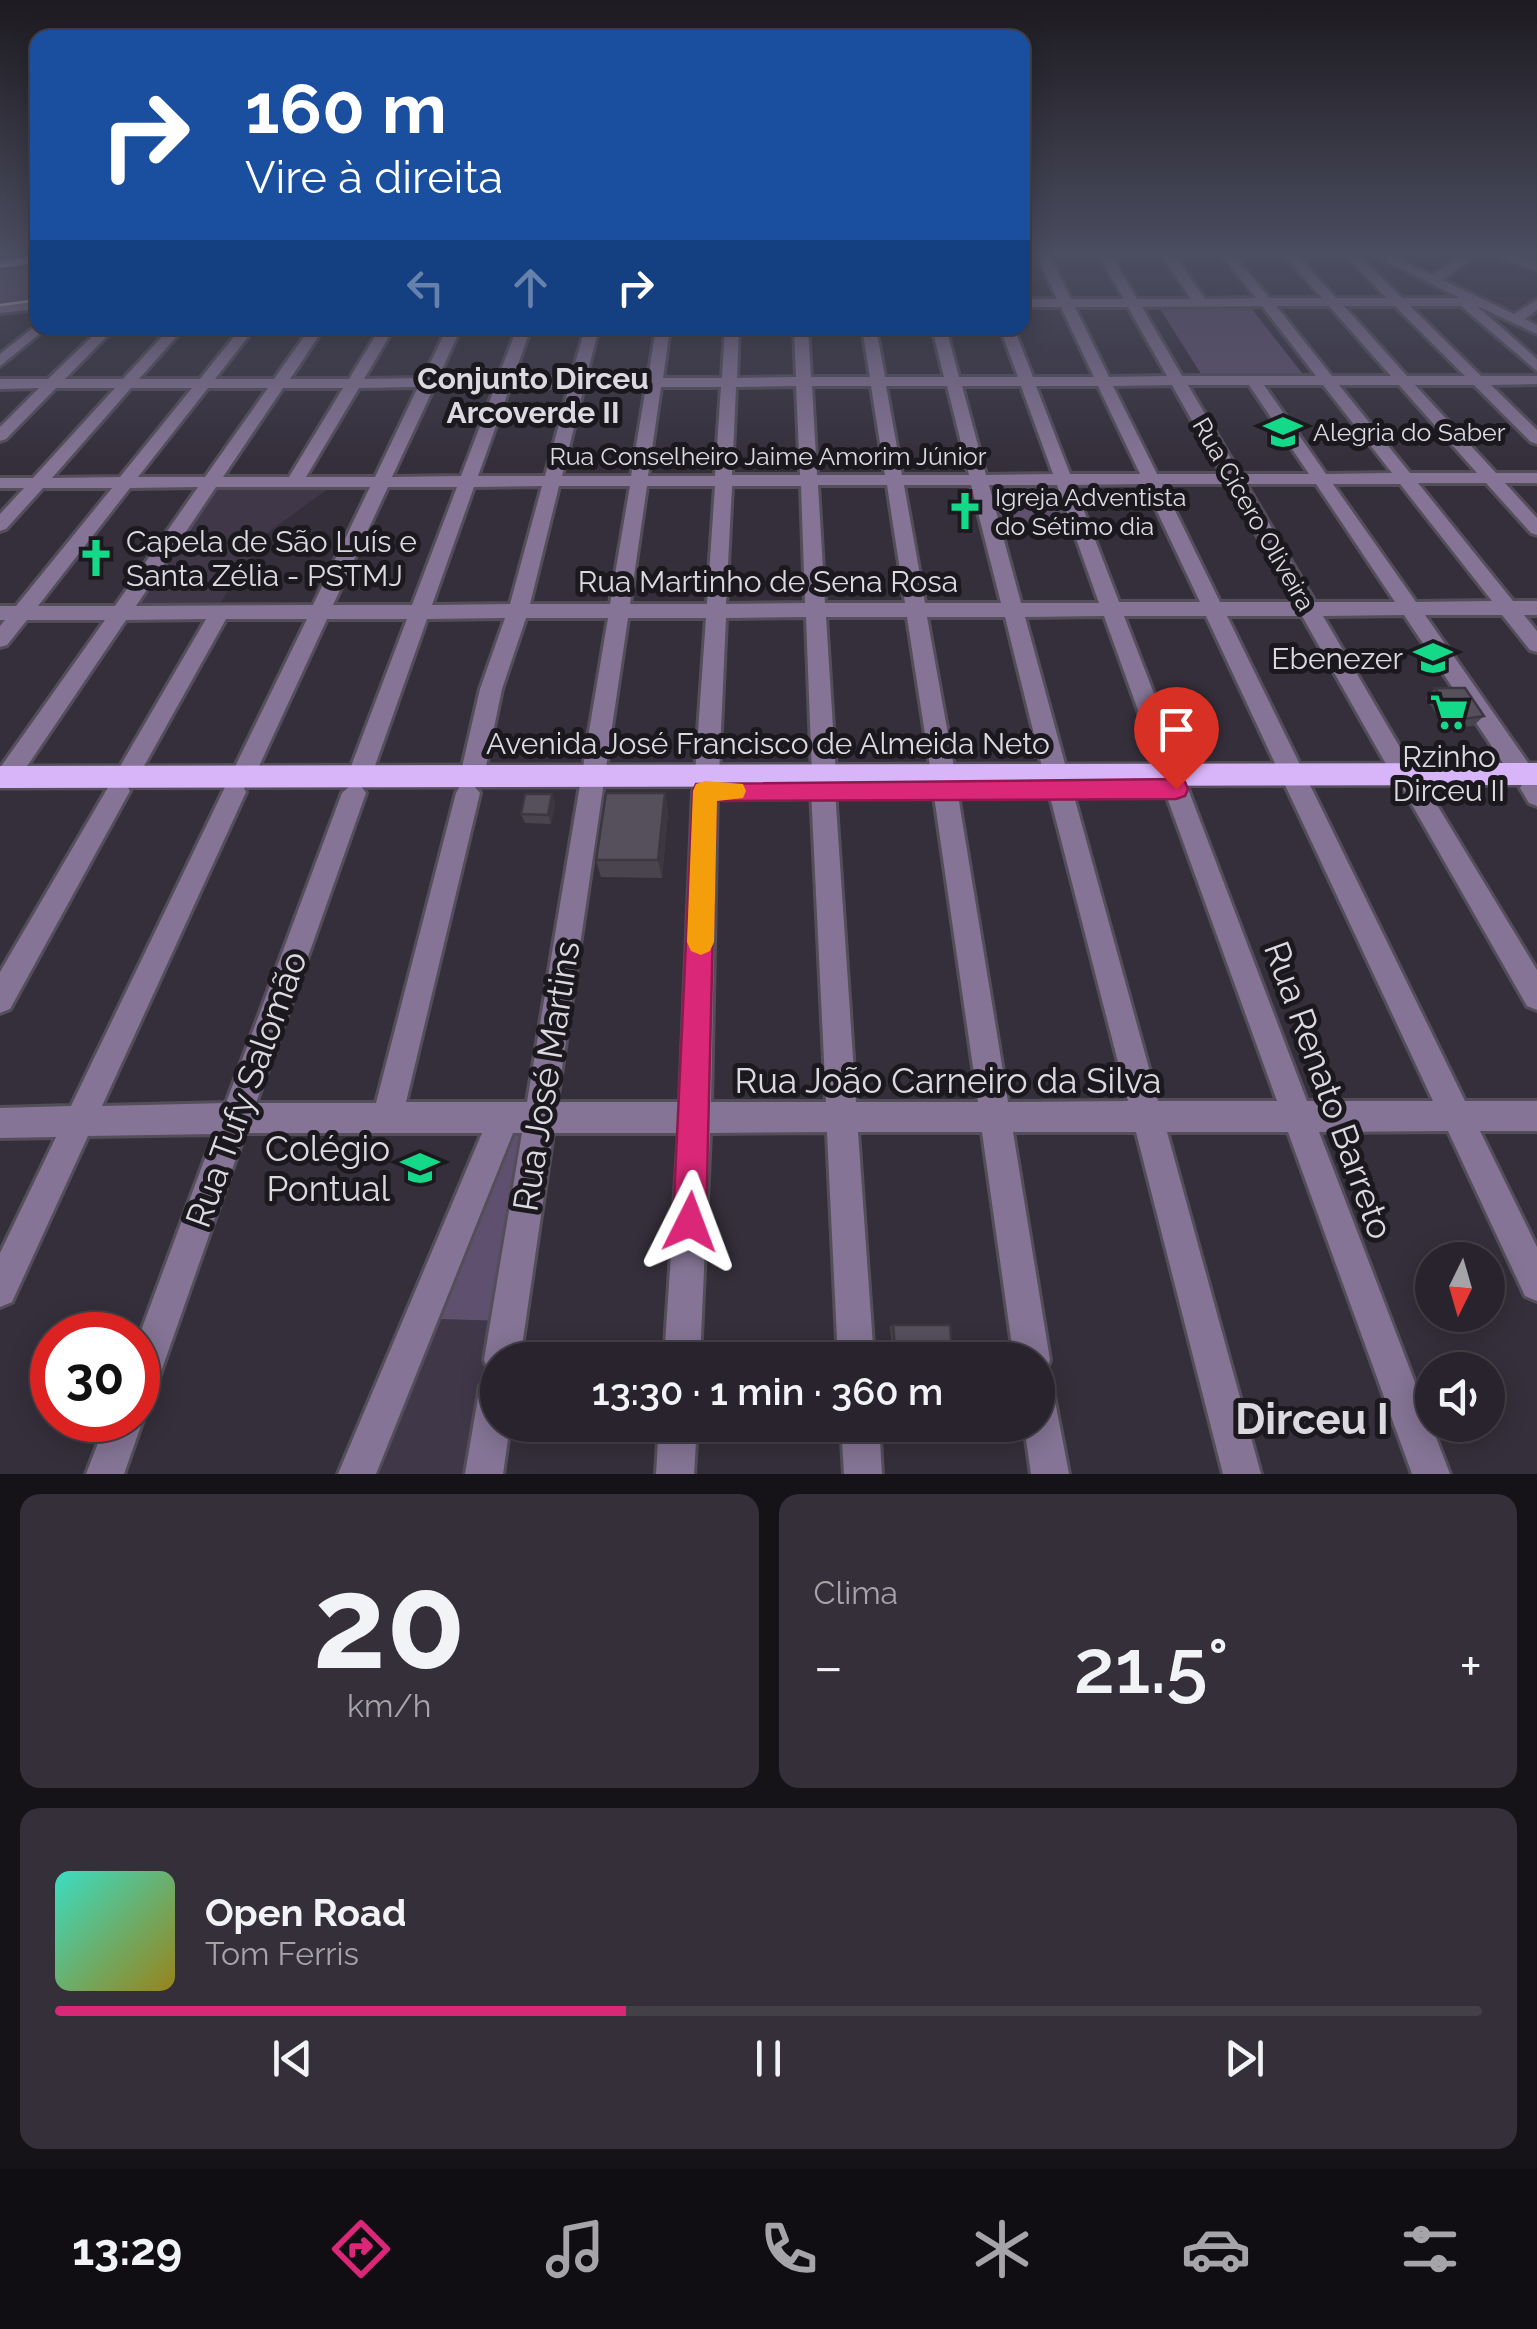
<!DOCTYPE html>
<html lang="pt">
<meta charset="utf-8">
<style>
body{margin:0;font-family:Raleway,sans-serif;background:#342f38;color:#f1f3f6;height:100vh;display:flex;flex-direction:column;font-size:38px;white-space:nowrap}
*{box-sizing:border-box;margin:0}
p{font-size:32px;color:#a5a4a9}
.icon{flex:none;width:55px;height:55px;fill:none;stroke:currentColor;stroke-width:2;stroke-linecap:round;stroke-linejoin:round}
.map{position:relative;height:1474px;overflow:hidden}
.side{display:flex;flex-direction:column;gap:20px;padding:20px;background:#161318;flex:1}
.side>*{flex:none}
.top-card{position:absolute;left:30px;top:30px;width:1000px;height:305px;border-radius:20px;box-shadow:0 5px 25px #0003,0 0 0 2px #444048;background:#1a4fa0;color:#fff;overflow:hidden}
.needle{width:65px;rotate:185deg}
.buttons{position:absolute;left:1415px;top:1242px;display:grid;gap:20px}
.buttons a{display:grid;place-items:center;width:90px;height:90px;border-radius:50%;background:#28232c;box-shadow:0 5px 25px #0003,0 0 0 2px #444048;font-size:50px}
.speed{position:absolute;left:30px;top:1312px;display:flex;gap:20px;font-size:50px;font-weight:700;text-align:center}
.speed>*{display:grid;place-content:center;width:130px;height:130px;border-radius:50%;background:#28232c;box-shadow:0 5px 25px #0003,0 0 0 2px #444048;line-height:1}
.speed .limit{border:15px solid #d22;background:#fff;color:#111}
.pin{position:absolute;display:grid;place-items:center;width:85px;height:85px;color:#fff;margin:-102px -42px;border-radius:50% 50% 50% 0;rotate:-45deg;box-shadow:0 0 10px #0007}
.pin .icon{rotate:45deg}
.me{position:absolute;width:110px;margin:-55px;rotate:3deg;stroke-linejoin:round;filter:drop-shadow(0 0 8px #0008)}
.turn{display:flex;align-items:center;gap:35px;height:210px;padding:0 50px;font-size:45px}
.turn .icon{width:130px;height:130px;stroke-width:2.5}
.turn b{display:block;font-size:70px;line-height:85px}
.lanes{display:flex;align-items:center;height:95px;padding:0 50px;background:#0003;justify-content:center;gap:50px;direction:ltr}
.lanes .off{opacity:.35}
.big{font-size:75px;font-weight:600;line-height:1.1}
.side .card{flex:1;display:flex;flex-direction:column;justify-content:center;gap:15px;min-width:0;padding:0 35px;border-radius:20px;background:#342f38}
.side .dial{align-items:center;gap:0}
.dial b{font-size:130px;line-height:1}
.song{display:flex;align-items:center;gap:30px}
.cover{width:120px;height:120px;border-radius:15px;background:linear-gradient(135deg,hsl(170 70% 55%),hsl(50 70% 35%))}
.played{height:10px;border-radius:5px;background:linear-gradient(90deg,#db2777 40%,#444048 40%)}
.keys{display:flex;justify-content:space-around;direction:ltr}
.heat{display:flex;justify-content:space-between;align-items:center;font-size:55px;direction:ltr}
.side .tiles{flex:1;display:grid;gap:20px;grid-template-columns:1fr 1fr}
.card:last-child{grid-column:span 2}
.trip{position:absolute;left:480px;top:1342px;width:575px;height:100px;border-radius:50px;background:#28232c;box-shadow:0 5px 25px #0003,0 0 0 2px #444048;font-weight:600;line-height:100px;text-align:center}
.tab-bar{display:flex;height:160px;justify-content:space-around;align-items:center;background:#100e12;color:#a5a4a9}
.tab-bar .icon{width:70px;height:70px}
.tab-bar .on{color:#db2777}
.tab-bar b{font-size:45px;color:#f1f3f6}
.map>svg:first-child{display:block}
.built{fill:#403749}
.green{fill:#60506f}
.lines{fill:none;stroke-linecap:round;stroke-linejoin:round}
.minor-casing{stroke:#534e59;stroke-width:6}
.major-casing{stroke:#534e59;stroke-width:5}
.minor{fill:#857495;fill-rule:evenodd}
.major{fill:#d8b5f9;fill-rule:evenodd}
.tram{stroke:#c3bfc7;stroke-width:2.5}
.wall{fill:#4a444f}
.shaded-wall{fill:#3c3740}
.building{fill:#564f5c;stroke:#3c3740;stroke-width:2.5}
.route{fill:#db2777;stroke:#8e194d;stroke-width:2.5}
.slow{fill:#f59e0b}
.labels{text-anchor:middle;dominant-baseline:central;stroke-width:10;stroke-linejoin:round;paint-order:stroke}
.far-poi-label{font-size:25px;fill:#ddd9e1;stroke:#1b191e;text-anchor:start}
.far-street-label{font-size:25px;fill:#ddd9e1;stroke:#1b191e}
.far-quarter-label{font-size:30px;font-weight:bold;fill:#ddd9e1;stroke:#1b191e}
.poi-label{font-size:30px;fill:#ddd9e1;stroke:#1b191e;text-anchor:start}
.street-label{font-size:30px;fill:#ddd9e1;stroke:#1b191e}
.near-street-label{font-size:35px;fill:#ddd9e1;stroke:#1b191e}
.near-poi-label{font-size:35px;fill:#ddd9e1;stroke:#1b191e;text-anchor:end}
.near-quarter-label{font-size:42px;font-weight:bold;fill:#ddd9e1;stroke:#1b191e}
</style>
<div class="map">
<svg width="1537" height="1474" viewBox="0 0 1537 1474">
<rect width="100%" height="100%" fill="#352f3b"/>
<path class="built" d="M332,486L267,533L220,603L137,605L217,487Z
M438,1319L503,1321L478,1474H380Z"/>
<path class="green" d="M37,266V299L0,304V271Z
M1251,308L1302,373L1201,374L1160,309Z
M988,483H1063L1078,525H999Z
M536,1129L503,1321L438,1319L503,1131Z"/>
<g class="lines">
<g class="minor-casing">
<path id="minor" d="M1037,255H1049L1071,299H1124L1099,255H1111L1137,299H1191L1162,255H1174L1205,299L1256,298L1222,255H1234L1269,298H1322L1284,255H1297L1336,298H1387L1345,255H1358L1402,298H1460L1374,255H1390L1432,275L1463,255H1477L1442,280L1514,314L1537,300V310L1525,319L1537,325V334L1477,306L1537,359V371L1461,306H1410L1481,376H1537V384L1491,385L1537,430V444L1531,442L1474,385H1415L1496,473H1537V483H1505L1537,518V535L1531,533L1486,483H1418L1513,601H1537V615H1524L1537,631V652L1530,650L1502,615H1425L1531,767L1532,778L1537,780V806L1529,803L1520,788L1523,783L1515,781L1404,615L1323,616L1415,773L1411,780H1395L1302,616H1227L1465,1101H1537V1131H1480L1537,1247V1301L1525,1296L1448,1131L1319,1132L1450,1474H1412L1288,1132H1167L1261,1474H1223L1136,1132H1013L1050,1360L1045,1373L1039,1375L1051,1380L1069,1474H1031L1024,1425H1038V1360H1014L982,1132H858L874,1360H838L827,1132L710,1133L700,1360H664L679,1133H553L520,1360H498V1425H510L503,1474H465L480,1386L489,1372L484,1360L522,1133H513L376,1474H338L482,1133H245L156,1386L151,1399L138,1404V1339L214,1134L88,1136L12,1302L0,1307V1253L56,1137L0,1138V1108L71,1106L226,785L233,783L230,777L307,619H226L134,784L127,786L130,791L126,798L10,1009L0,1013V972L110,784L117,782L118,770L206,619L126,620L15,784H0V768L105,620H27L7,645L0,647V626L5,620H0V606H16L112,488H43L6,529L0,531V514L24,488H0V478H33L115,388H56L6,439L0,441V427L39,388L0,389V379H48L101,328H115L65,379H123L170,328H184L139,379H200L241,328H255L215,379H274L310,328H324L290,379H349L380,328H394L364,379L423,378L447,328H461L438,378H498L517,328H531L513,378H571L585,328H599L586,378H648L656,328H670L663,378H722L725,328H739L737,378L796,377L794,328H808L811,377H870L862,328H876L885,377H944L932,328H946L959,377H1018L1000,328H1014L1033,377H1094L1061,307H1022V299H1057ZM1262,306L1316,376H1182L1142,307ZM1276,306H1329L1391,376H1332ZM1344,306H1395L1465,376H1407ZM1075,307H1128L1167,376L1109,377ZM1172,385L1222,474H1157L1113,386ZM1188,385H1249L1309,474H1240ZM1264,385H1323L1392,473L1326,474ZM1339,385H1399L1477,473H1410ZM796,386L800,475H732L736,387ZM812,386H871L885,475H817ZM886,386H947L969,475H902ZM962,386H1021L1053,474L986,475ZM1036,386H1098L1140,474H1070ZM418,387L375,477H306L359,388ZM434,387H495L461,476L392,477ZM510,387H569L545,476H478ZM584,387H646L631,476H562ZM661,387H721L715,476H648ZM131,388H192L120,477L52,478ZM208,388H268L205,477H138ZM283,388H343L289,477H223ZM1144,484L1200,602H1119L1074,485ZM1162,484H1228L1295,602H1220ZM1246,484H1316L1395,602H1315ZM1333,484H1400L1492,601L1416,602ZM818,485H887L905,603H825ZM904,485H971L1001,603H925ZM989,485H1057L1099,603H1021ZM542,486L510,604L432,605L474,487ZM559,486H630L610,604H530ZM647,486H715L707,604H630ZM732,486H801L805,603L726,604ZM198,487L115,606H38L130,488ZM216,487H370L313,605L136,606ZM388,487H457L412,605H333ZM1104,616L1161,774L1168,782L1164,789L1277,1101H1158L1072,789L1065,781L1068,775L1025,617ZM1124,616H1206L1433,1101H1307L1188,789L1181,781L1185,774ZM806,617L812,775L817,782L811,790L826,1102H711L717,791L709,783L719,774L726,618ZM826,617H907L931,773L939,781L933,789L978,1102H856L835,790L830,783L836,775ZM927,617H1005L1044,775L1051,783L1048,789L1128,1101L1008,1102L957,789L949,781L955,773ZM505,618L480,689L460,776L467,784L460,786L456,793L376,1103H256L366,793L361,786L371,777L427,619ZM526,618H608L527,1102H406L480,793L473,785L484,776L502,689ZM628,618H706L695,774L703,782L693,791L680,1102H557ZM327,619H407L347,777L352,784L342,793L226,1103L102,1106L246,792L243,786L250,784L254,777Z
M1494,255H1512L1537,263V271Z
M38,301V309L0,313V305Z
M38,324V328H45L43,331L0,366V354Z
M1415,779L1423,782L1537,970V1010L1527,1006L1403,789L1407,782Z
M138,1407L143,1420L124,1474H86L107,1420H138Z
M659,1425H697L694,1474H656Z
M841,1425H879L882,1474H844Z"/>
</g>
<g class="major-casing">
<path id="major" d="M38,255V263L0,268V260Z
M1537,763V785L0,788V766Z"/>
</g>
<use href="#minor" class="minor"/>
<use href="#major" class="major"/>
<path class="tram" d="M0,305L38,300"/>
</g>
<path class="wall" d="M1435,688L1484,716L1473,726L1446,729L1426,698Z
M665,793L668,812L662,878L601,877L596,860Z
M552,794L555,804L551,824L525,823L521,814Z
M893,1325L953,1360H893L890,1326Z"/>
<path class="shaded-wall" d="M665,793L668,812L662,878L658,860Z
M552,794L555,804L551,824L548,815Z"/>
<path class="building" d="M1435,688H1465L1484,716L1456,720Z
M606,793H665L658,860H596Z
M525,794H552L548,815L521,814Z
M893,1325H950L953,1360H896Z"/>
<linearGradient id="sky" x2="0" y2="1"><stop stop-color="#1d1a20"/><stop offset="0.55" stop-color="#4b4d60"/><stop offset="1" stop-color="#4b4d60" stop-opacity="0"/></linearGradient>
<rect width="1537" height="461" fill="url(#sky)"/>
<path class="route" d="M1176,779L1185,782L1188,789L1185,796L1176,799L716,801L706,1222L701,1234L690,1239L678,1234L673,1222L693,791L696,784Z"/>
<path class="slow" d="M705,781L743,784L746,791L743,798L717,801L714,942L710,951L701,955L691,951L687,942L693,791L696,784Z"/>
<defs>
<g id="school-bare" transform="scale(3)"><path d="M0-5L7-2L0 1L-7-2ZM-4 1L0 2.5L4 1V4Q0 6-4 4Z" fill="#14d989" stroke="#1b191e" stroke-width="2.5" paint-order="stroke"/></g>
<g id="church-bare" transform="scale(3)"><path d="M-1.2-6h2.4v3.5h3.3v2.4h-3.3V6h-2.4V-.1h-3.3v-2.4h3.3Z" fill="#14d989" stroke="#1b191e" stroke-width="2.5" paint-order="stroke"/></g>
<g id="supermarket-bare" transform="scale(3)"><path d="M-6-5.5h2.5l.6 2H6L4.5 2H-2.5L-4.4-4H-6ZM-1.5 3.2a1.3 1.3 0 1 0 .1 0ZM3 3.2a1.3 1.3 0 1 0 .1 0Z" fill="#14d989" stroke="#1b191e" stroke-width="2.5" paint-order="stroke"/></g>
</defs>
<g fill-rule="evenodd">
<use href="#school-bare" x="1283" y="432"/>
<use href="#church-bare" x="965" y="511"/>
<use href="#church-bare" x="96" y="558"/>
<use href="#school-bare" x="1433" y="658"/>
<use href="#supermarket-bare" x="1449" y="712"/>
<use href="#school-bare" x="420" y="1168"/>
</g>
<g class="labels">
<g class="far-poi-label">
<text x="1313" y="432">Alegria do Saber</text>
<text x="995" y="497">Igreja Adventista<tspan x="995" dy="29">do Sétimo dia</tspan></text>
</g>
<g class="far-street-label">
<text x="768" y="456">Rua Conselheiro Jaime Amorim Júnior</text>
<text transform="translate(1254 514) rotate(60)">Rua Cícero Oliveira</text>
</g>
<g class="far-quarter-label">
<text x="533" y="378">Conjunto Dirceu<tspan x="533" dy="34">Arcoverde II</tspan></text>
</g>
<g class="poi-label">
<text x="126" y="541">Capela de São Luís e<tspan x="126" dy="34">Santa Zélia - PSTMJ</tspan></text>
<text x="1403" y="658" text-anchor="end">Ebenezer</text>
<text x="1449" y="756" text-anchor="middle">Rzinho<tspan x="1449" dy="34">Dirceu II</tspan></text>
</g>
<g class="street-label">
<text x="768" y="581">Rua Martinho de Sena Rosa</text>
<text x="768" y="743">Avenida José Francisco de Almeida Neto</text>
</g>
<g class="near-street-label">
<text transform="translate(546 1076) rotate(-81)">Rua José Martins</text>
<text x="948" y="1080">Rua João Carneiro da Silva</text>
<text transform="translate(246 1089) rotate(-70)">Rua Tufy Salomão</text>
<text transform="translate(1329 1090) rotate(70)">Rua Renato Barreto</text>
</g>
<g class="near-poi-label">
<text x="390" y="1148">Colégio<tspan x="390" dy="40">Pontual</tspan></text>
</g>
<g class="near-quarter-label">
<text x="1312" y="1419">Dirceu I</text>
</g>
</g>
</svg>
<div class="buttons">
<a><svg class="needle" viewBox="-14 -14 28 28"><path d="M0-13l5 13h-10z" fill="#e53935"/><path d="M0 13l5-13h-10z" fill="#a5a4a9"/></svg></a>
<a><svg class="icon" aria-label="sound" viewBox="0 0 24 24"><path d="M4 9h4l5-4v14l-5-4H4zM17 9q2 3 0 6"/></svg></a>
</div>
<div class="speed"><div class="limit">30</div></div>
<div class="pin" style="left:1176px;top:789px;background:#d93025"><svg class="icon" aria-label="arrive" viewBox="0 0 24 24"><path d="M6 21V4h12l-3 4 3 4H6"/></svg></div>
<svg class="me" style="left:690px;top:1222px" viewBox="-20 -20 40 40"><path d="M0-17L14 15 0 8-14 15z" fill="#db2777" stroke="#fff" stroke-width="4"/></svg>
<div class="trip">13:30 · 1 min · 360 m</div>
<div class="top-card">
<div class="turn"><svg class="icon" aria-label="right" viewBox="0 0 24 24"><path d="M7 20v-9h11M14 6l5 5-5 5"/></svg><div><b>160 m</b>Vire à direita</div></div>
<div class="lanes"><svg class="icon off" aria-label="left" viewBox="0 0 24 24"><path d="M17 20v-9H6M10 6l-5 5 5 5"/></svg><svg class="icon off" aria-label="ahead" viewBox="0 0 24 24"><path d="M12 20V5M6 11l6-6 6 6"/></svg><svg class="icon" aria-label="right" viewBox="0 0 24 24"><path d="M7 20v-9h11M14 6l5 5-5 5"/></svg></div>
</div>
</div>
<section class="side">
<div class="tiles">
<div class="card dial"><b>20</b><p>km/h</p></div>
<div class="card"><p>Clima</p>
<div class="heat"><a>−</a><b class="big">21.5°</b><a>+</a></div>
</div>
<div class="card">
<div class="song"><i class="cover"></i><div><b>Open Road</b><p>Tom Ferris</p></div></div>
<div class="played"></div>
<div class="keys"><svg class="icon" aria-label="previous" viewBox="0 0 24 24"><path d="M18 5L8 12l10 7zM5 5v14"/></svg><svg class="icon" aria-label="pause" viewBox="0 0 24 24"><path d="M8 5v14M16 5v14"/></svg><svg class="icon" aria-label="next" viewBox="0 0 24 24"><path d="M6 5l10 7-10 7zM19 5v14"/></svg></div>
</div>
</div>
</section>
<nav class="tab-bar">
<b>13:29</b>
<svg class="icon on" aria-label="directions" viewBox="0 0 24 24"><path d="M12 3l9 9-9 9-9-9zM9 14v-3h6M13 9l2 2-2 2"/></svg>
<svg class="icon" aria-label="music" viewBox="0 0 24 24"><path d="M9 18V5l10-2v13"/><circle cx="6" cy="18" r="3"/><circle cx="16" cy="16" r="3"/></svg>
<svg class="icon" aria-label="phone" viewBox="0 0 24 24"><path d="M5 4h4l2 5-3 2q2 4 5 5l2-3 5 2v4C11 20 4 13 5 4z"/></svg>
<svg class="icon" aria-label="climate" viewBox="0 0 24 24"><path d="M12 3v18M4 7l16 10M4 17L20 7"/></svg>
<svg class="icon" aria-label="car" viewBox="0 0 24 24"><path d="M5 17H2v-5l4-1 3-4h7l3 4 3 1v5h-3M9 17h6M6 11h13"/><circle cx="7" cy="17" r="2"/><circle cx="17" cy="17" r="2"/></svg>
<svg class="icon" aria-label="filters" viewBox="0 0 24 24"><path d="M4 7h16M4 17h16"/><circle cx="9" cy="7" r="2"/><circle cx="15" cy="17" r="2"/></svg>
</nav>
